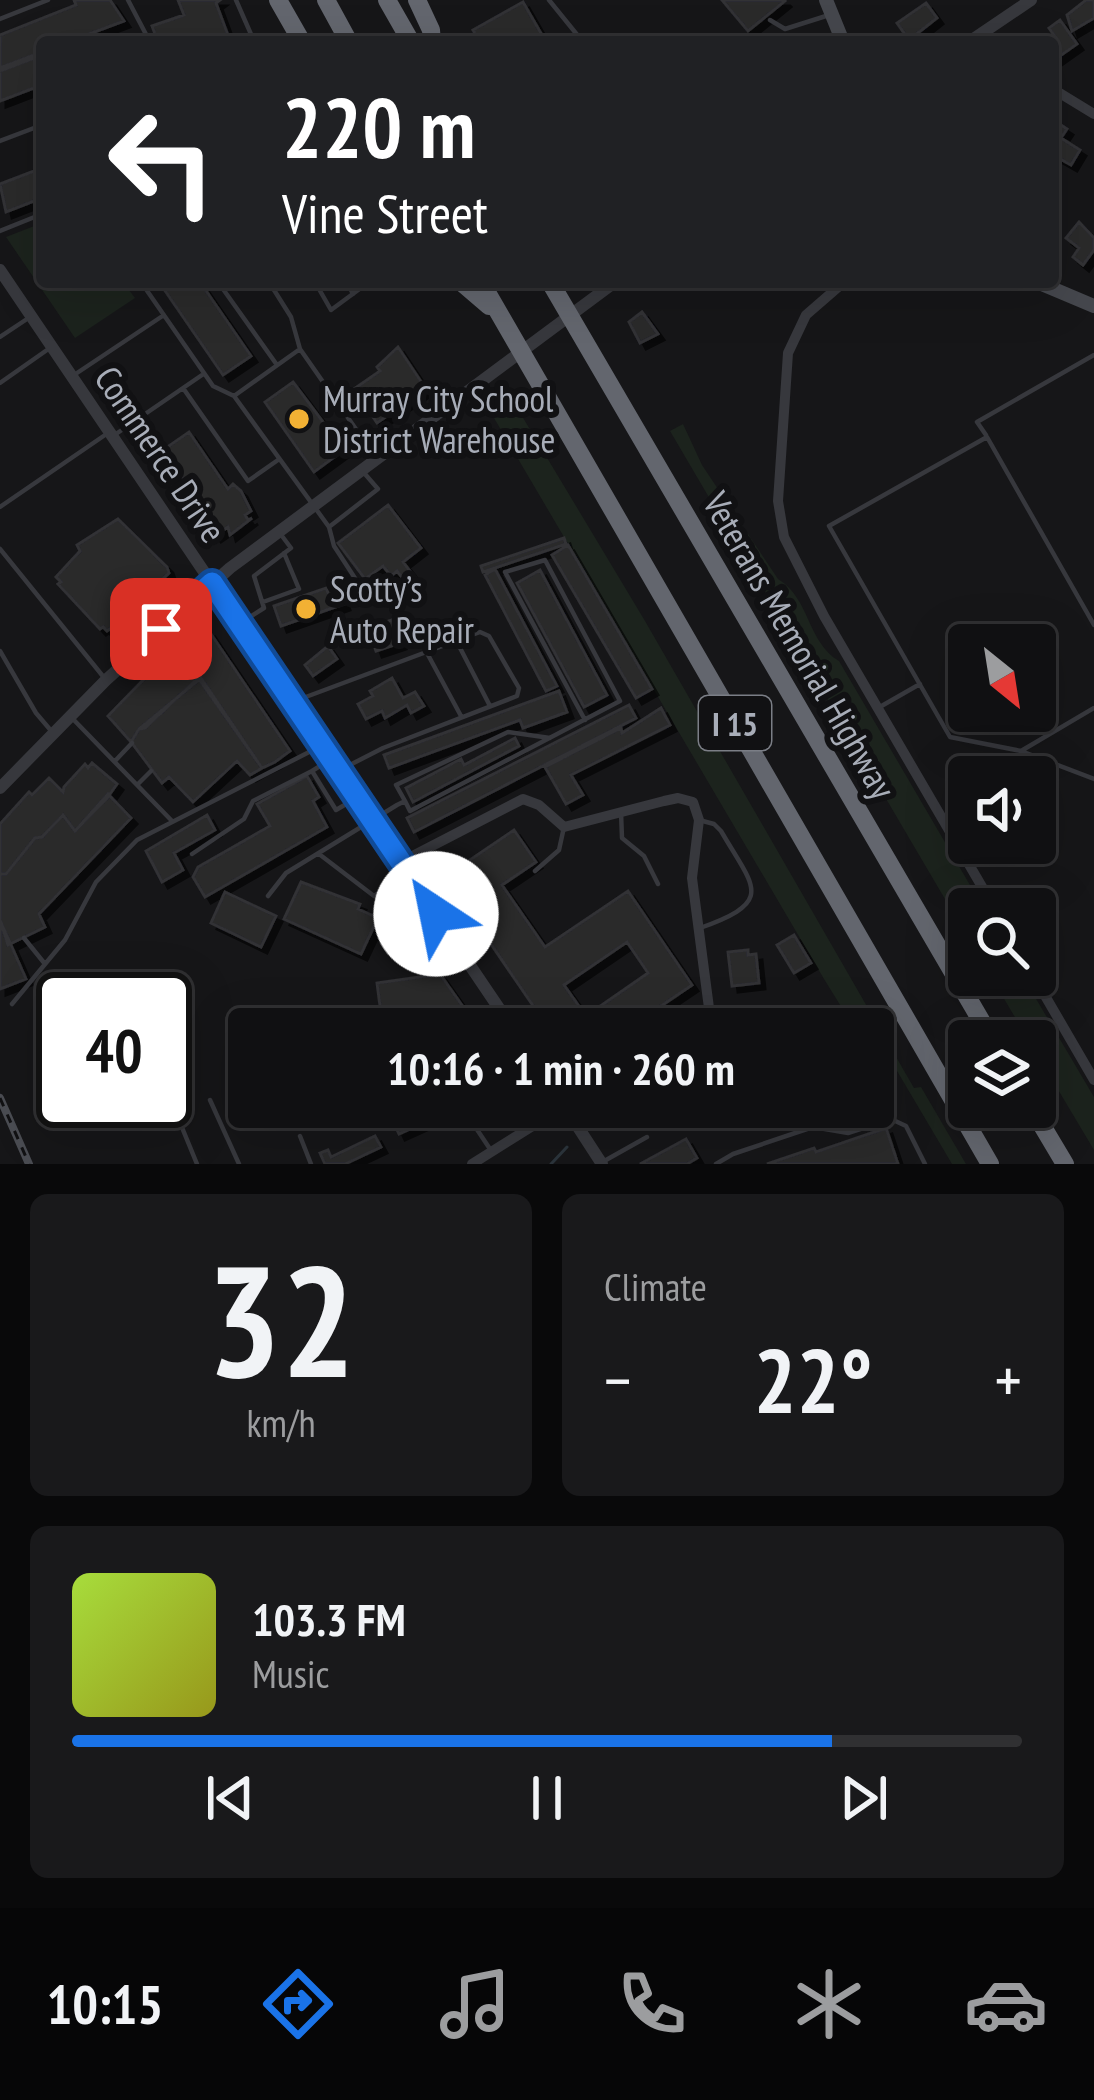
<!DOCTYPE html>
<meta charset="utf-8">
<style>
body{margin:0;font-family:"PT Sans Narrow",sans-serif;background:#19191b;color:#f1f3f6;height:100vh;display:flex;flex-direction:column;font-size:45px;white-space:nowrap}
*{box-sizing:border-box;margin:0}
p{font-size:39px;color:#9c9d9f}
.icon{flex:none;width:66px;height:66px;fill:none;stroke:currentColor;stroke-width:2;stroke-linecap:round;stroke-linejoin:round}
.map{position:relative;height:1164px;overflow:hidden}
.panel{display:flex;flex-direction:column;gap:30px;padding:30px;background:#09090a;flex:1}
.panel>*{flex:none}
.hud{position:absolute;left:36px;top:36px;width:1023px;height:252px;border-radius:12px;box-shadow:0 12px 48px #0002,0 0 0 3px #303032;background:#202124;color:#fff;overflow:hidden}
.needle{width:78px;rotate:150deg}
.controls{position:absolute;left:948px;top:624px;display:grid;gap:24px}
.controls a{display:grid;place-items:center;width:108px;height:108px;border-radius:12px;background:#101012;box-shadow:0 12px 48px #0002,0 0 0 3px #303032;font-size:60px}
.speed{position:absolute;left:36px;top:972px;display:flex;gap:24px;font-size:60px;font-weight:700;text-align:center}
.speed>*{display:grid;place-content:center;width:156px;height:156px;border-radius:50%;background:#101012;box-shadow:0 12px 48px #0002,0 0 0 3px #303032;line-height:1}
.speed .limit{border:6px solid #111;border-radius:18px;background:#fff;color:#111}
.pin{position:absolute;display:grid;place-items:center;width:102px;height:102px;color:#fff;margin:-51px;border-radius:24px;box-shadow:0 6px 18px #0006}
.me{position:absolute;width:132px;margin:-66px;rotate:326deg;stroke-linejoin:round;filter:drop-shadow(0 0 9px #0008)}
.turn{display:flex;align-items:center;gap:42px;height:252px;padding:0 48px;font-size:54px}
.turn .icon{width:156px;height:156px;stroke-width:2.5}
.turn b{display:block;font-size:84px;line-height:102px}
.big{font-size:90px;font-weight:600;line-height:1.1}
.panel .tile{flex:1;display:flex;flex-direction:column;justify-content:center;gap:18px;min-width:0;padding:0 42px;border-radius:18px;background:#19191b}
.panel .dial{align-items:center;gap:0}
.dial b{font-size:156px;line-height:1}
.song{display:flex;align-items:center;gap:36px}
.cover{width:144px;height:144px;border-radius:18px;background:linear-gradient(135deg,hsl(80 70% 55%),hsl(60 70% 35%))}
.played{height:12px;border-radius:6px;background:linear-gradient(90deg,#1a73e8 80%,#303032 80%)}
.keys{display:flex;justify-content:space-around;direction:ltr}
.heat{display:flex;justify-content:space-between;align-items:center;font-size:66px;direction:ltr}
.panel .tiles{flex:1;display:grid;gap:30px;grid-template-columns:1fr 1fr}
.tile:last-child{grid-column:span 2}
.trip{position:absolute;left:228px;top:1008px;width:666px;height:120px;border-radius:12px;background:#101012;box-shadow:0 12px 48px #0002,0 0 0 3px #303032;font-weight:600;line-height:120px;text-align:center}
.tabs{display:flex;height:192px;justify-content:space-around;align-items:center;background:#060607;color:#9c9d9f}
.tabs .icon{width:84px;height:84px}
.tabs .on{color:#1a73e8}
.tabs b{font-size:54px;color:#f1f3f6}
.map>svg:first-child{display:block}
.green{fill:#1c231d}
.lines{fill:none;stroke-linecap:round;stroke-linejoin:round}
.stream{stroke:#2c353c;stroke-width:3}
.building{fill:#29292c;stroke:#303034;stroke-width:3;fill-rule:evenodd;filter:url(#shadow)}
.service{stroke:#37383d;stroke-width:4.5}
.minor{stroke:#37383d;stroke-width:10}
.tertiary{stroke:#37383d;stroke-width:12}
.secondary{stroke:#45474d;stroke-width:14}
.motorway{stroke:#63666e;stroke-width:18}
.rail-casing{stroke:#4a4c52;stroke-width:8}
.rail{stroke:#111113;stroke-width:3;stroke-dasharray:9;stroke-linecap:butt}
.route-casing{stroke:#114b97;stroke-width:30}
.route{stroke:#1a73e8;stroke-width:21}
.poi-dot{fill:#f2b134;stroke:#111113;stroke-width:4.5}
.labels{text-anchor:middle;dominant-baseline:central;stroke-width:12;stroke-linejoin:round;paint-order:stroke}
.shield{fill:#111113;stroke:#7b7e86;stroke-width:3}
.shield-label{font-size:33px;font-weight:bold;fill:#a8adb8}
.poi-label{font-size:36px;fill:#a8adb8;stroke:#111113;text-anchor:start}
.street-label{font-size:36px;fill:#a8adb8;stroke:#111113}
</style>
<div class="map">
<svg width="1094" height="1164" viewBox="0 0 1094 1164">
<defs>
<filter id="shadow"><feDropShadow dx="6" dy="6" stdDeviation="0" flood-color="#0009"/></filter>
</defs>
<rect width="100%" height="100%" fill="#161618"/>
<path class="green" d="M42,223V282H123L135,298L75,338L6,237Z
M504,386L645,621L914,1088L921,1087L966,1164H952L887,1054L873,1045V1029H855L824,979L484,401Z
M683,424L702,465L778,579C810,598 807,642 839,661L984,909H969V940L670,431Z
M990,975H1022L1094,1097V1150L1035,1051V1041H1029Z"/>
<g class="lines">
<path class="stream" d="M873,1096H894
M605,1125C638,1105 671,1120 707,1121C732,1121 750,1116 772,1107
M551,1164L567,1147"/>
</g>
<path class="building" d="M74,0H110L124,21L68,42H42V52L0,68V35L76,5Z
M178,0H220L216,3L229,38L219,42H158L152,26L184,15Z
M722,0H784L785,1L748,31Z
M1086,0H1094V18L1072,31L1067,15Z
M523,2L546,42H480L473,30Z
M926,3L937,18L909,40L897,23Z
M1060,20L1077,44L1053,61L1050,42L1056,38L1049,28Z
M42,55V85L0,101V71Z
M1055,121L1067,129L1061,138L1080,150L1071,165L1053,155Z
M42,168V198L6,212L0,184Z
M1079,222L1094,238V250L1083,265L1073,257L1079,248L1066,238Z
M159,282H200L251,356L223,375Z
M642,312L658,334L640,343L629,322Z
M398,347L426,389L377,423L354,389L380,371L377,367Z
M293,382L344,450L314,472L265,402Z
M189,432L228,489L233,484L241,491L251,511L245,515L248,520L252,518L230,535L228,527L215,536L202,516L197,519L192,508L201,504L163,450Z
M388,505L421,548L403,562L416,579L408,585L397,571L391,576L383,566L365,579L338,543Z
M118,519L167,567L169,573L164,578L166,581L146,600L148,602L107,631L103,627L100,629L58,584L61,582L56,577L80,551L77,545Z
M564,538L566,544L483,572L481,566Z
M568,545L652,689L636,698L552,555Z
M495,569L557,686L546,691L485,575Z
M540,570L607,695L584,707L517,583Z
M326,588L329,595L340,591L344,604L281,626L274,606Z
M392,620L400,643L376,651L368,628Z
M209,631L290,751L275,762L262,768L201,678L139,729L131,742L108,716L149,674L152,677L160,669L157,666L180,645L183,647Z
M328,646L337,659L313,676L305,665Z
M198,678L262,768L250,775L237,761L193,802L169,777L162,783L131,742L139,729L145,728Z
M392,678L403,698L415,692L424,706L411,713L407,705L385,718L382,711L366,719L358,704L373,696L370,691Z
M559,691L567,712L523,728L520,720L389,768L384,755Z
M629,705L636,718L414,832L407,818Z
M661,708L670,725L571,775L583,795L566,804L545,767L621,728L622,733Z
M515,738L519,746L413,802L406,788L461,759L464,765Z
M92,763L117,784L107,798L75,831L63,815L42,837L35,838L6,874H0V824L29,792L32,795L49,778L63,792L64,787L85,764L88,768Z
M307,776L319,797L313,801L327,827L205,897L193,877L198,867L270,826L257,804Z
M108,794L131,818L39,914L45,927L8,945L0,920V874H6L35,838L42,837L63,815L75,831Z
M207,815L215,830L174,853L183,870L162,882L146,851Z
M514,830L536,862L502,885L545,947L628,891L692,985L627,1029H549L445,877ZM627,942L648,973L586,1016L564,985Z
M301,882L360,904L358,909L378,918L361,954L284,919Z
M225,892L276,916L261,947L211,923Z
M401,912L411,935L396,944L384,923Z
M0,920L26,979L0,989Z
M794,935L811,963L794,973L777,945Z
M748,950V955L756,954L759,983L732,986L728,952Z
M440,974L471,1018L455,1029H383L377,983Z
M413,1107L421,1124L399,1134L387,1108Z
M886,1128L898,1164H767L814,1148L816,1152Z
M375,1136L381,1147L345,1164H325L320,1153L328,1150L331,1157Z
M686,1139L697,1158L687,1164H640Z"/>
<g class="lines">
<path class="service" d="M128,0L150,42
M236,0L254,41L251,42
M549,0L583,42
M0,19L48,0
M770,20L785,29L826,16
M0,141L42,125
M0,231L42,214
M141,282L213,386L234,396
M218,282L277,365
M269,282L291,317L300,349L374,455
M315,282L331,310L369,282
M347,282L353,294
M0,337L27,319
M300,349L234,396L329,527L378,489L365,474
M74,375L164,315
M0,383L47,350
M183,388L248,481L278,460
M986,435L977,422L1094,355
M113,436L202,375
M0,507L105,435
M329,527L334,546L364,592L387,582
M0,549L106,680
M263,602L299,589L284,553
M242,622L264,608L254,576L291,548L282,536
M1094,625L987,437L829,526L950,737L1021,751L1094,779
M457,642L490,706
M0,651L36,713L53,733
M427,653L461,716
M295,701L480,632L489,636L519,688L517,696L383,748L340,770
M878,708L920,684
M71,717L172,821
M1021,751L1094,708
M115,761L132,743
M328,761L312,771L336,810L353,800
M137,785L151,771
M405,801L396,785L508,732L550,738
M621,812L622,838L644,856L658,884
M699,820L714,824L721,831C754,888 776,901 700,928
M192,854L244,819L253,801L312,771
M319,854L374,896L407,875
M535,871L559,850L564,827
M268,896L286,873L397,805L405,801L410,811C480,775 550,738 620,701L545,560L505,572L585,720
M24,938L45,964
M12,1004L65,940L96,882L137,840L317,748
M165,1086L197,1164
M210,1100L239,1164
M462,1107L492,1152
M300,1136L311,1164
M606,1160L647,1137
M716,1164L733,1154L813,1127L848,1133L891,1119L906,1126L925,1164"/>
<path class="minor" d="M1053,89L1094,114
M844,282L806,315L788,353L778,501L784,537L824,616L995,909
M401,862L523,799L539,805L564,827L664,801L678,798L693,802L699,820L692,878L709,1008L697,1029
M1033,975L1094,1080
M472,1164L563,1107"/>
<path class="tertiary" d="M969,42L1031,0
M0,270L513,1029
M0,788L106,680L230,568L615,282
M565,1107L602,1164"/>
<path class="secondary" d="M826,0L843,42
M1037,282L1094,306"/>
<path class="motorway" d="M278,0L302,42
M326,0L349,42
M387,0L411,42
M417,0L431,30L432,42
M461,282L489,306
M481,282L990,1164
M550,282L993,1041
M1031,1107L1065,1164"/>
<g class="rail-casing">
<path id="rail" d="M0,1098L29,1164"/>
</g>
<use href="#rail" class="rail"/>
</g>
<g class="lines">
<g class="route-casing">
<path id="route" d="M161,629L212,583L436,914"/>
</g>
<use href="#route" class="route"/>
</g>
<g class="poi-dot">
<circle cx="299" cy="419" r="12"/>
<circle cx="306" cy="609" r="12"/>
</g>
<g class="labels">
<rect class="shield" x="699" y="696" width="72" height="54" rx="9"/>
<g class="shield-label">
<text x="735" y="723">I 15</text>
</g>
<g class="poi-label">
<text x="323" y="398">Murray City School<tspan x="323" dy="41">District Warehouse</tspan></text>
<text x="330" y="588">Scotty’s<tspan x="330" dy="41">Auto Repair</tspan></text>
</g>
<g class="street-label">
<text transform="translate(161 454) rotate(56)">Commerce Drive</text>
<text transform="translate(800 645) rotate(60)">Veterans Memorial Highway</text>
</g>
</g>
</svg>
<div class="controls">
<a><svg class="needle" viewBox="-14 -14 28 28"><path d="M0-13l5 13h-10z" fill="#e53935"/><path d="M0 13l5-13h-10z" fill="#9c9d9f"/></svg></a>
<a><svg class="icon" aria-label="sound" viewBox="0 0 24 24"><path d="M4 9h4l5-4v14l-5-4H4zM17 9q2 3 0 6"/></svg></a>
<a><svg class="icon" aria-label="search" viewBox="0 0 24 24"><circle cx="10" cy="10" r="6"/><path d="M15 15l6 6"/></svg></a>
<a><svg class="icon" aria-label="layers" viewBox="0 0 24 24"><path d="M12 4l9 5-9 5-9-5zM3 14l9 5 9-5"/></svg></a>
</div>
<div class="speed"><div class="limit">40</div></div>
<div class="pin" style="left:161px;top:629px;background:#d93025"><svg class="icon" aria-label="arrive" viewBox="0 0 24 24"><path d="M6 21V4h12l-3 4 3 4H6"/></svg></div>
<svg class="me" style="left:436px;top:914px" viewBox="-20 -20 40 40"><circle r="19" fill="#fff"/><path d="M0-13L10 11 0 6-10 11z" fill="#1a73e8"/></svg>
<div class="trip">10:16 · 1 min · 260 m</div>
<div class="hud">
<div class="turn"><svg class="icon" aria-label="left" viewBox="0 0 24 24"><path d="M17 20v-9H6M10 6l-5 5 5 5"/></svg><div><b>220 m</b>Vine Street</div></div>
</div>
</div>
<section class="panel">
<div class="tiles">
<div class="tile dial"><b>32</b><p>km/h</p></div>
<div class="tile"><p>Climate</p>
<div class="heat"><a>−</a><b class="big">22°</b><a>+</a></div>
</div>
<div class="tile">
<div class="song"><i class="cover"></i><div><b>103.3 FM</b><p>Music</p></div></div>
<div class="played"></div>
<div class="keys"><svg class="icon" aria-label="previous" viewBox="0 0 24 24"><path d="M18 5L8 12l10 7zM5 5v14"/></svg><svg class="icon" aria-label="pause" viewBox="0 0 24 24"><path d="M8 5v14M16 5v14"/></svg><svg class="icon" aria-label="next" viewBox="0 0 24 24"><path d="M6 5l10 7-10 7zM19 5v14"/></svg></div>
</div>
</div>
</section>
<nav class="tabs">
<b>10:15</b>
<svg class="icon on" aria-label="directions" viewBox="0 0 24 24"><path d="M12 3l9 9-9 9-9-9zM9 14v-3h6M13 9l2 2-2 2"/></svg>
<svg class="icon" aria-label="music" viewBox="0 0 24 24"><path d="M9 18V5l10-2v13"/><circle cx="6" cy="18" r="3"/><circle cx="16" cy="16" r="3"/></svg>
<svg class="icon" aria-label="phone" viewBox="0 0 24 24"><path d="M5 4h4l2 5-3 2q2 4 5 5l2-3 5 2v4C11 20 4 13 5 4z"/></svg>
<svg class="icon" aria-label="climate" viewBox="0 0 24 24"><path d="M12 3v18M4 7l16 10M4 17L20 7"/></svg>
<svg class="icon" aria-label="car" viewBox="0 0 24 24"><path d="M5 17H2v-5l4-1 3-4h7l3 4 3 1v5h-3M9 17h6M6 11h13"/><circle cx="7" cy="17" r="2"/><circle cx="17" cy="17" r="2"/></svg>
</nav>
